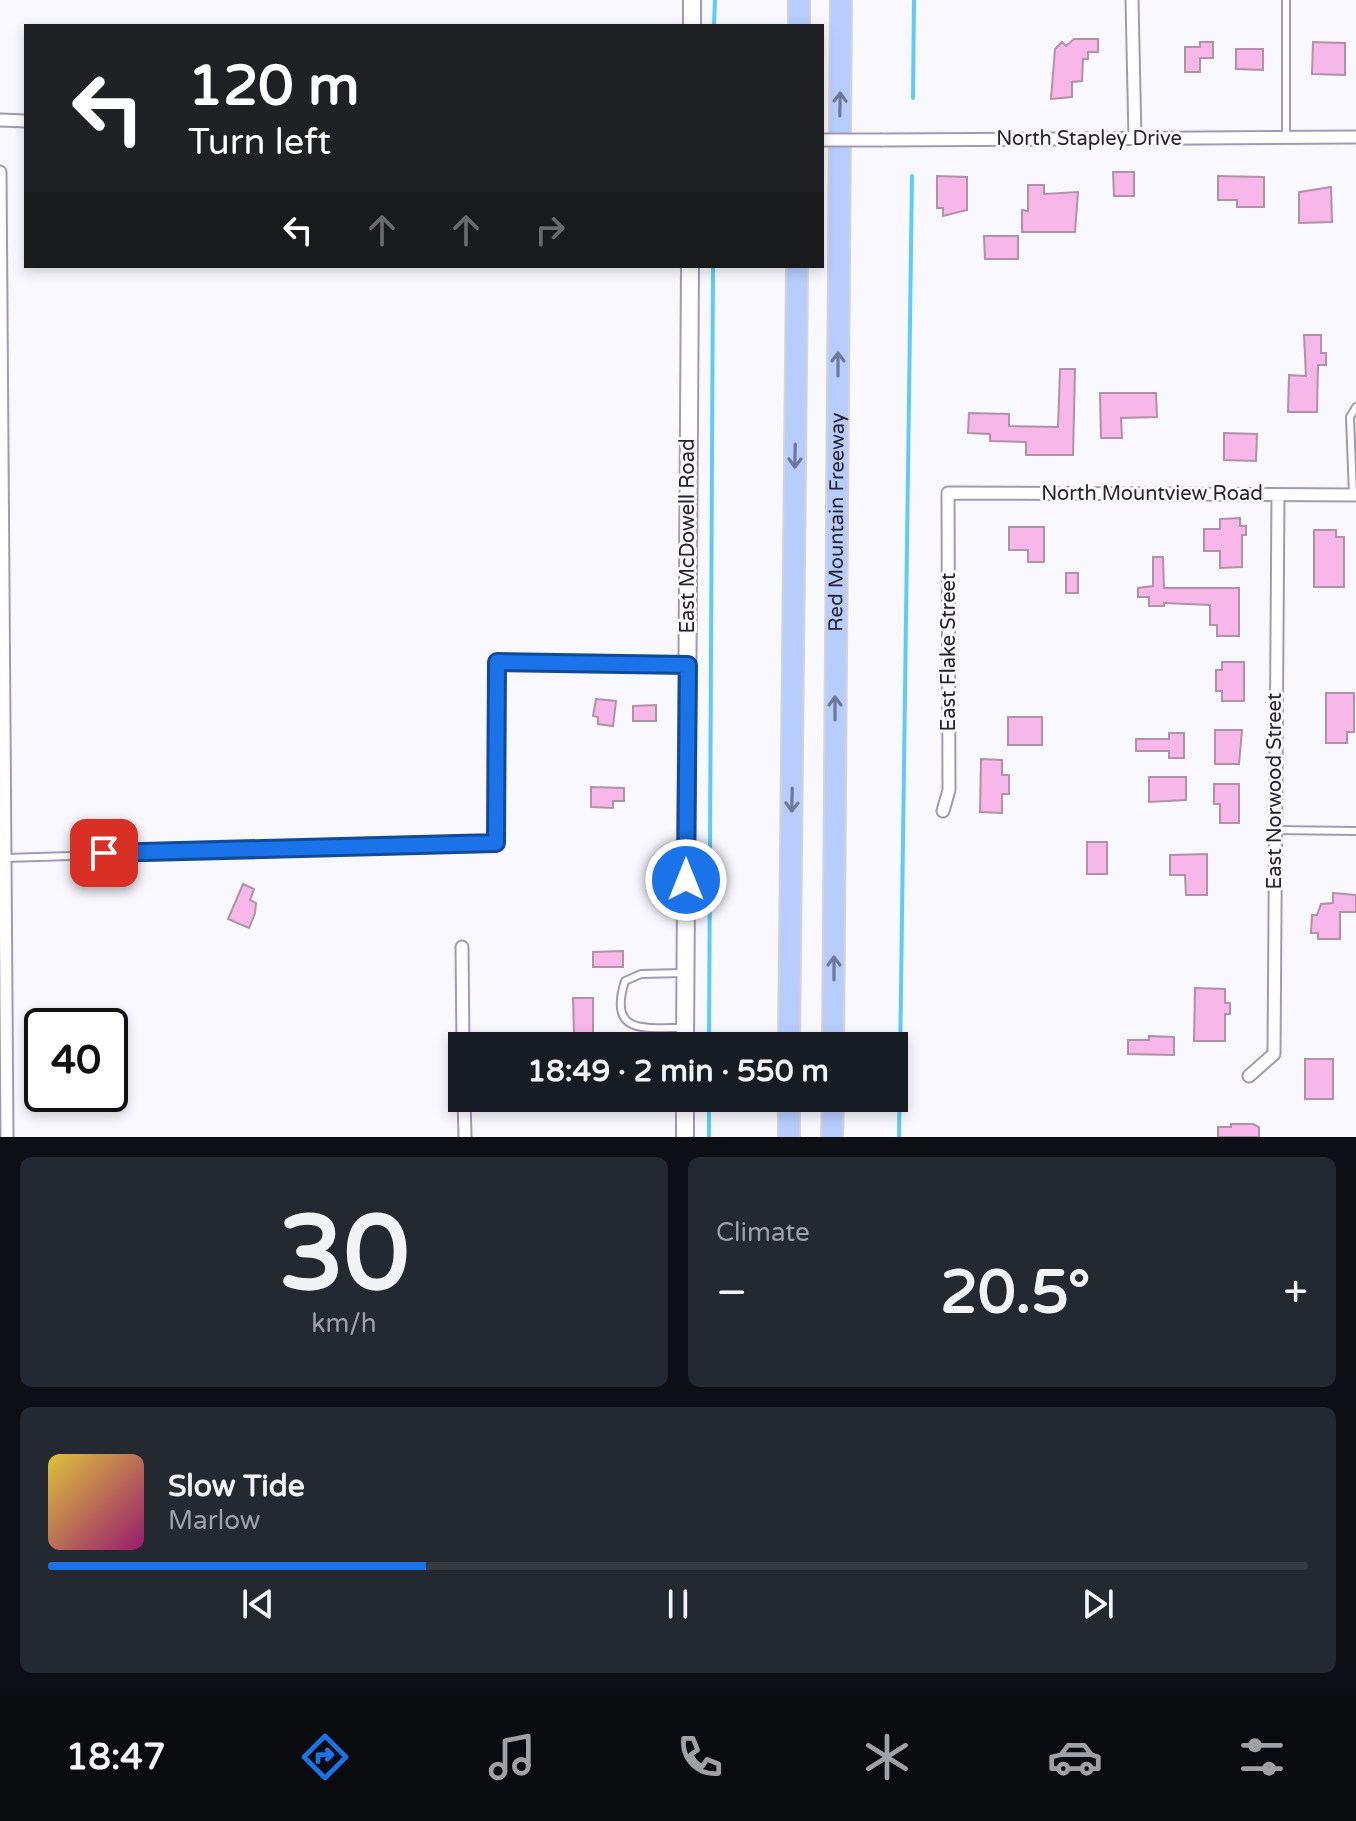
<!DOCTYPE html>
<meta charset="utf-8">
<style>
body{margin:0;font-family:"Varela Round",sans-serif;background:#242831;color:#f1f3f6;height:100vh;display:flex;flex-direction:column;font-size:30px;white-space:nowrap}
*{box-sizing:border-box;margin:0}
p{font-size:26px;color:#9ea1a6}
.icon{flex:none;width:44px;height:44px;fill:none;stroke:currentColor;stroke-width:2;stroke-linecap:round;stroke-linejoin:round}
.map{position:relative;height:1137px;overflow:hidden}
.sheet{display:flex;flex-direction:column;gap:20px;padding:20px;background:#0d0f14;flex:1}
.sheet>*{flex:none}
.banner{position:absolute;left:24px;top:24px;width:800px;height:244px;border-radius:0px;box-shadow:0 4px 12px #0003;background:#202124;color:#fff;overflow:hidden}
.speed{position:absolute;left:24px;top:1008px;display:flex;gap:16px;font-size:40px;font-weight:700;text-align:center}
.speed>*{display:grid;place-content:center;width:104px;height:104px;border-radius:50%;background:#171b24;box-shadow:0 4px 12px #0003;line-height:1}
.speed .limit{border:4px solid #111;border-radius:12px;background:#fff;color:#111}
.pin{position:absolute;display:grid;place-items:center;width:68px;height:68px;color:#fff;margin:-34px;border-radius:16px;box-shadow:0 4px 12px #0006}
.me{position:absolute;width:88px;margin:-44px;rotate:0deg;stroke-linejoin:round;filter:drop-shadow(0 0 6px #0008)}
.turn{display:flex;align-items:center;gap:28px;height:168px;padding:0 32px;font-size:36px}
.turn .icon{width:104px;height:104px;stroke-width:2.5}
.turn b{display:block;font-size:56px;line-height:68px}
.lanes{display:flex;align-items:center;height:76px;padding:0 32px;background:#0003;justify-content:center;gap:40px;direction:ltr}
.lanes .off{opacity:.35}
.big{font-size:60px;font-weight:800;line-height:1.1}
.sheet .widget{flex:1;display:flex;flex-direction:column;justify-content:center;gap:12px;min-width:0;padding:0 28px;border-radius:12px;background:#242831}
.sheet .dial{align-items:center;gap:0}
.dial b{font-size:104px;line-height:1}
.song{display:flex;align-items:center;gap:24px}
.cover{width:96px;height:96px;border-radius:12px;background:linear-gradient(135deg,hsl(50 70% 55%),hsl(320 70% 35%))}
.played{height:8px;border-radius:4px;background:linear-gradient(90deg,#1a73e8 30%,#363941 30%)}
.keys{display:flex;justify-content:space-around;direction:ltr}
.heat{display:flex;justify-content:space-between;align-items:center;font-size:44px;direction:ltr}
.sheet .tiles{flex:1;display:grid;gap:20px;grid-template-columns:1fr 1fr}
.widget:last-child{grid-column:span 2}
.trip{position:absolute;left:448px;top:1032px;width:460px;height:80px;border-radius:0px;background:#171b24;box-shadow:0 4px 12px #0003;font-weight:800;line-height:80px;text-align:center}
.tabs{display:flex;height:128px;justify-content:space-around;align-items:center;background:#090b0e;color:#9ea1a6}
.tabs .icon{width:56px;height:56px}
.tabs .selected{color:#1a73e8}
.tabs b{font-size:36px;color:#f1f3f6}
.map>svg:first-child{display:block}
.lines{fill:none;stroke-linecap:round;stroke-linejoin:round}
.stream{stroke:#5ecbfc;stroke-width:4}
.building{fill:#f7b8e9;stroke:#af91a8;stroke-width:2}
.lane-casing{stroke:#a298b8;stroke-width:10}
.street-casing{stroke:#a298b8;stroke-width:15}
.secondary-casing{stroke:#a298b8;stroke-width:20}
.highway-casing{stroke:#d4d3d5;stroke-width:24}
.lane{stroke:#fff;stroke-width:6}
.street{stroke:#fff;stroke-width:11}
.secondary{stroke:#fff;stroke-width:16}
.highway{stroke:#b7cdfd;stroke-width:20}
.street-bridge-casing{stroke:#a298b8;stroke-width:15;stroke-linecap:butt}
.street-bridge{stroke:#fff;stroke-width:11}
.oneway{stroke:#6f7896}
.route-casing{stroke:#114b97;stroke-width:20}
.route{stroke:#1a73e8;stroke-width:14}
.labels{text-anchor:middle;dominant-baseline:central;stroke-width:6;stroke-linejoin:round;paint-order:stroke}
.street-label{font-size:20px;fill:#27222f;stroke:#faf8ff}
</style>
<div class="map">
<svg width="1356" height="1137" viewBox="0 0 1356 1137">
<rect width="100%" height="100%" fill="#faf8ff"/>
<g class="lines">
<path class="stream" d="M714,26L715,0
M913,98L914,0
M709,1046L713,266
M709,1137V1098
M899,1137L912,176"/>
</g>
<path class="building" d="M1074,39H1098V52H1088V59H1083L1082,81L1072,82V97L1051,99L1055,49L1062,42L1066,46Z
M1200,42H1213V58H1200V72H1185V47H1200Z
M1313,42L1345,43V75L1312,74Z
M1236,49H1263V70L1236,69Z
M1113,172H1134V196H1114Z
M937,176L967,177V210L943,216V208H937Z
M1218,176L1264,177V207H1237V200H1218Z
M1028,185H1044V194L1078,192L1075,232H1022V210L1028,211Z
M1331,187L1332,222L1299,223V192Z
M984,236H1018V259H985Z
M1304,335H1321V353H1326V365H1318L1317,412H1288L1289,375L1306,376Z
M1060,369H1075L1073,455H1026V442L990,441V434L968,433L969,413L1009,414V426L1058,427Z
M1100,393H1156L1157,417L1121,418L1122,438H1101Z
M1224,433L1257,434L1256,461L1224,460Z
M1240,518V526H1246V535H1242V567L1220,568V551H1204V529H1220V519Z
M1009,527H1044V562H1028V550H1009Z
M1314,530H1336V537H1344V587H1314Z
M1153,557H1163L1164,588H1239V636H1217V625H1210V605L1164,603V606H1149V597H1138V588L1153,586Z
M1066,573H1078V593H1066Z
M1222,662H1244V701H1222V691H1216V670H1222Z
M1326,693H1354V732H1347V743H1326Z
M596,699L616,701L613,726L598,724V717L593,716Z
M656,705V721H633V706Z
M1008,717H1042V745H1008Z
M1215,730H1242L1239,764H1215Z
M1169,733H1184V758H1169V751H1136V739H1169Z
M981,759L1002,760V775H1009V794H1002V813L980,812Z
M1149,777H1186V800L1149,802Z
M1214,784H1239V823H1220V804H1214Z
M591,787L624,788V801H613V808L591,807Z
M1087,842H1107V874H1087Z
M1207,854V895H1186L1185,875H1170V855Z
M243,884L254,889L250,900L256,903L255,913L249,928L228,919Z
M1333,893L1356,895V912H1340V939H1318V933H1311L1312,915H1317L1321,904L1333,903Z
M623,951V967H593V952Z
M1195,988L1225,989V1003H1230V1014H1225V1041H1194Z
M573,998H593V1033H574Z
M1149,1036L1174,1037V1055L1128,1054V1040H1149Z
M1305,1059H1333V1099H1305Z
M580,1098H600V1110H580Z
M1231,1124H1253L1259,1127V1137H1218V1127H1231Z"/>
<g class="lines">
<g class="lane-casing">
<path id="lane" d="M1286,138V0
M1353,495L1350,417L1356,407
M1275,830L1356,831
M5,858L496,843L497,662L685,665
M682,1028C643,1028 608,1034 625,981L641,974L683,973"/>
</g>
<g class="street-casing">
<path id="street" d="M1132,0L1135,139
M0,120L26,121
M882,140L1356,137
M0,172L7,1137
M943,811L949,790L948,493L1356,495
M462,947L463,1046
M1249,1076L1274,1054L1278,495
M464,1098L465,1137"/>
</g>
<g class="secondary-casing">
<path id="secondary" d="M692,26V0
M685,1046L690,266
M685,1137V1098"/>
</g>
<g class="highway-casing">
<g id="highway">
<path d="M799,26V0"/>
<path d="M789,1046L797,266"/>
<path id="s1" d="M833,1046L841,0"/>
<path d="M789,1137V1098"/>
<path d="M832,1137L833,1098"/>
</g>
</g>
<use href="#lane" class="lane"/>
<use href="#street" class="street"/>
<use href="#secondary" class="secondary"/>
<use href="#highway" class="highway"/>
<g class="street-bridge-casing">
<path id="street-bridge" d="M822,140H882"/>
</g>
<use href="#street-bridge" class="street-bridge"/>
</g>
<defs><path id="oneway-shaft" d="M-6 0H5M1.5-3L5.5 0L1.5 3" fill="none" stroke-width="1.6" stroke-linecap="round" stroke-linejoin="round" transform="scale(2)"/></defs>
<g class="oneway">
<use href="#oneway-shaft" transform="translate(840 104) rotate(-89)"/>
<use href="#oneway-shaft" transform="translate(838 364) rotate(-90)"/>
<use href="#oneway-shaft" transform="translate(795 456) rotate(91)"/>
<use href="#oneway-shaft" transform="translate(835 708) rotate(-90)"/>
<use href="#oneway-shaft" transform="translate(792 800) rotate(91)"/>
<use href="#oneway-shaft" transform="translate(834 968) rotate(-90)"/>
</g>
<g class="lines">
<g class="route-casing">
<path id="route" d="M104,853L496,843L497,662L688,665L686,880"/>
</g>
<use href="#route" class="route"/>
</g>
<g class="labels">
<g class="street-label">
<text x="1089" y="139">North Stapley Drive</text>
<text x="1152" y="494">North Mountview Road</text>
<text stroke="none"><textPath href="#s1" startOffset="524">Red Mountain Freeway</textPath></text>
<text transform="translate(688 536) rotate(-90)">East McDowell Road</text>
<text transform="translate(949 652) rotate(-90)">East Flake Street</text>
<text transform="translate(1275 791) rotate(-90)">East Norwood Street</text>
</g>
</g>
</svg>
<div class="speed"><div class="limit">40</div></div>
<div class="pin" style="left:104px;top:853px;background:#d93025"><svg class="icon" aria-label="arrive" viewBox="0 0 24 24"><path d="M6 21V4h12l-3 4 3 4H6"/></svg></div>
<svg class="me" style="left:686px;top:880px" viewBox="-20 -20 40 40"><circle r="17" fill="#1a73e8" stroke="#fff" stroke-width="3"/><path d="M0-11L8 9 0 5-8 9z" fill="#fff"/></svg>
<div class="trip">18:49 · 2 min · 550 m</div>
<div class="banner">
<div class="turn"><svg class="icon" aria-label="left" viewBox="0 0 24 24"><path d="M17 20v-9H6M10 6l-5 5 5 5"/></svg><div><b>120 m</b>Turn left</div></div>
<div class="lanes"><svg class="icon" aria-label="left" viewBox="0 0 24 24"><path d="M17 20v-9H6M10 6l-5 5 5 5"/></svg><svg class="icon off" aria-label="ahead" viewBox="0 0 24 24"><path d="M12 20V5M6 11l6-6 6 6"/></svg><svg class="icon off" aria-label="ahead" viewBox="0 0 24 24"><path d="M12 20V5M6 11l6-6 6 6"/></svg><svg class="icon off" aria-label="right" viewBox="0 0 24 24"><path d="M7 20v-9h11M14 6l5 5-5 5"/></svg></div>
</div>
</div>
<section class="sheet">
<div class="tiles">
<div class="widget dial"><b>30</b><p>km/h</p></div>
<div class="widget"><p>Climate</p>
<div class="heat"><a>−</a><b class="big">20.5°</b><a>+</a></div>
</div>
<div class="widget">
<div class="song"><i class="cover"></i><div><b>Slow Tide</b><p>Marlow</p></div></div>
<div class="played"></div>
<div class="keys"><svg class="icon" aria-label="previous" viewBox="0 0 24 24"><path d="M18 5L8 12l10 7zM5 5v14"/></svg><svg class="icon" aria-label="pause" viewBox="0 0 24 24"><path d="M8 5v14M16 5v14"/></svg><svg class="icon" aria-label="next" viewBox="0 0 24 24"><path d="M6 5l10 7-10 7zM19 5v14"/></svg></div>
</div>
</div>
</section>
<nav class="tabs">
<b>18:47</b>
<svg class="icon selected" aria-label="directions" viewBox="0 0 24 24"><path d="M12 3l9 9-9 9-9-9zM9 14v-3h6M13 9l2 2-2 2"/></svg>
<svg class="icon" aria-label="music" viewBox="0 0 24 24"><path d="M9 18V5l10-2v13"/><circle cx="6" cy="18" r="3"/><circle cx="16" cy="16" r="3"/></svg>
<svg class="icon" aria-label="phone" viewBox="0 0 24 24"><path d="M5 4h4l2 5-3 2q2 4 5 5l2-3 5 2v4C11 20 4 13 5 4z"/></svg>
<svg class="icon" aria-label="climate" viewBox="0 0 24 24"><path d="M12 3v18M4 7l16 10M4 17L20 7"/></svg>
<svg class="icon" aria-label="car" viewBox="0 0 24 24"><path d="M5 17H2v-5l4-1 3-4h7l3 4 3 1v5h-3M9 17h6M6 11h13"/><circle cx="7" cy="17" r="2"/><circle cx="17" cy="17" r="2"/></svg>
<svg class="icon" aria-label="filters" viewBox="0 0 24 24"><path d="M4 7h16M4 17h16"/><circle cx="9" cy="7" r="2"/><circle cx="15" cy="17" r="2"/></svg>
</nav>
